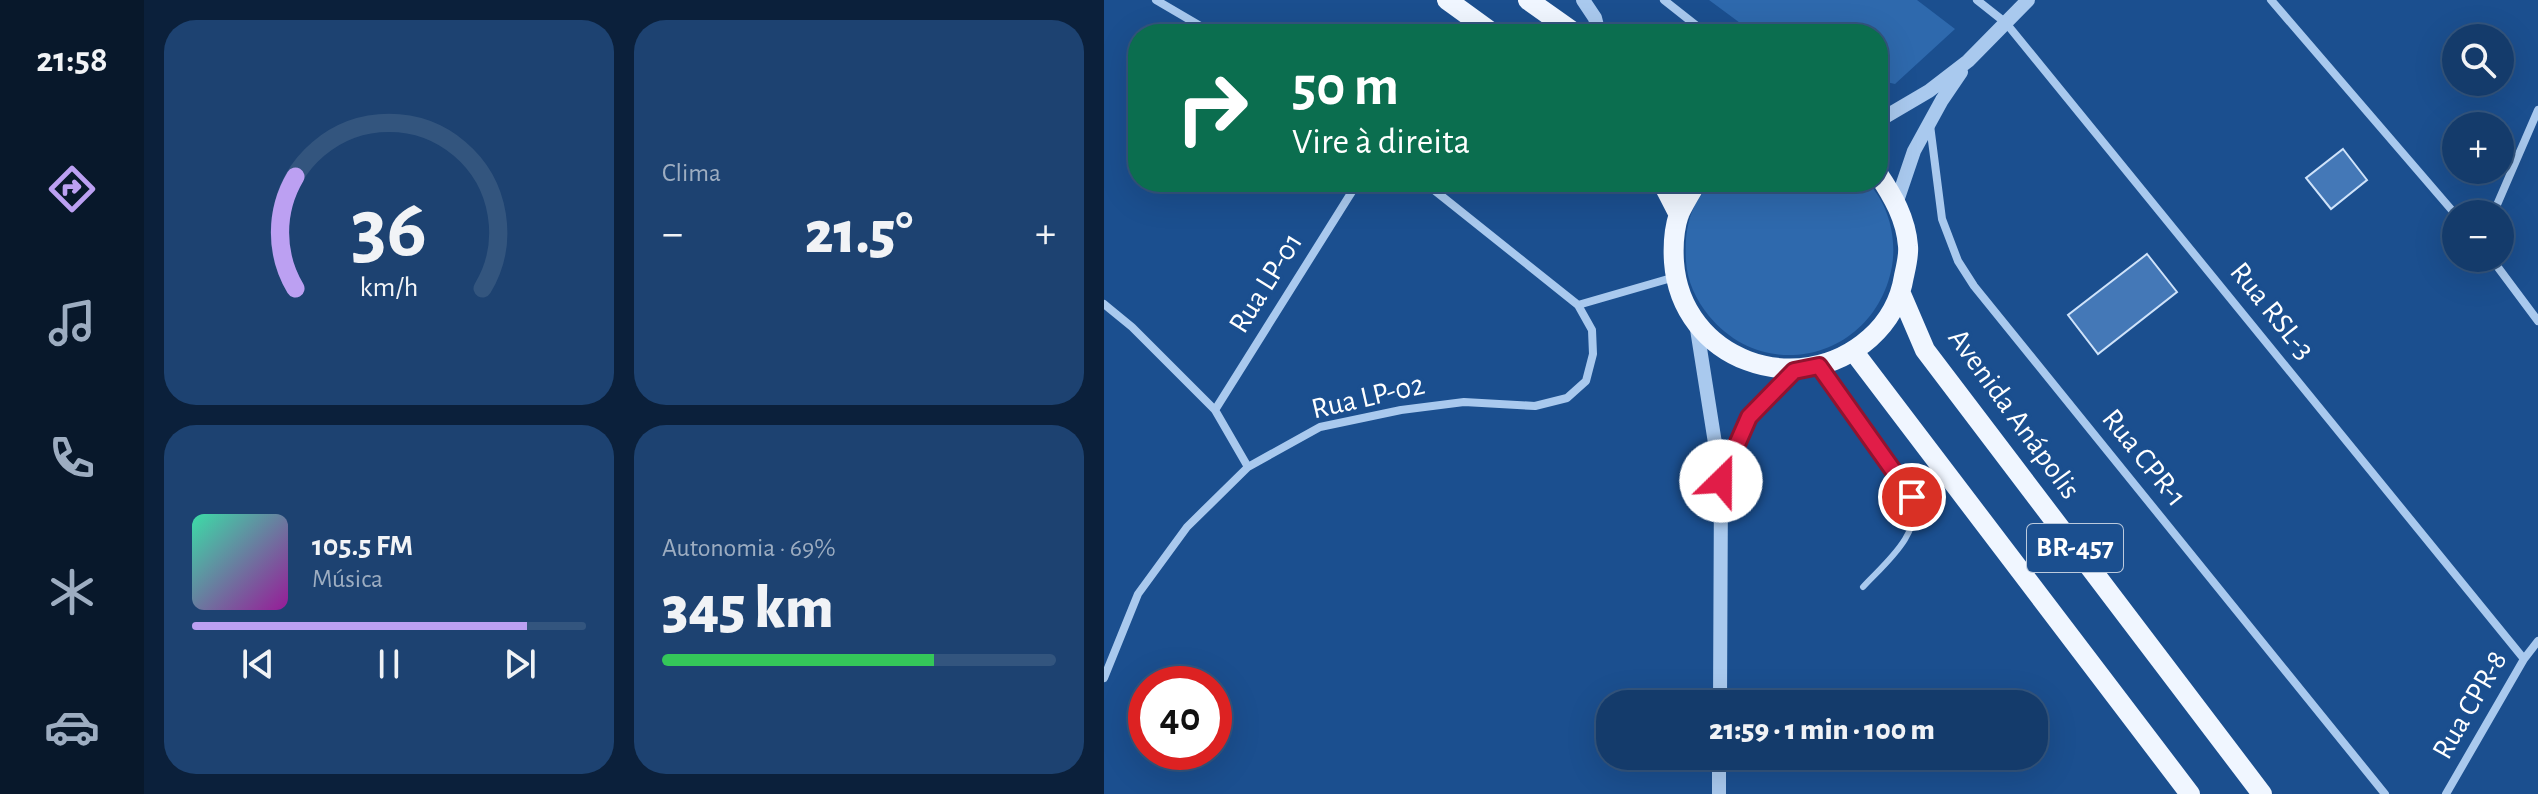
<!DOCTYPE html>
<html lang="pt">
<meta charset="utf-8">
<style>
body{margin:0;font-family:"Alegreya Sans",sans-serif;background:#1d4271;color:#f1f3f6;height:100vh;display:flex;flex-direction:column;font-size:30px;white-space:nowrap}
*{box-sizing:border-box;margin:0}
p{font-size:26px;color:#9dadc1}
.icon{flex:none;width:44px;height:44px;fill:none;stroke:currentColor;stroke-width:2;stroke-linecap:round;stroke-linejoin:round}
.map{position:relative;flex:1;overflow:hidden}
.panel{display:flex;flex-direction:column;gap:20px;padding:20px;background:#0b203b;width:960px}
.panel>*{flex:none}
.top-card{position:absolute;left:24px;top:24px;width:760px;height:168px;border-radius:32px;box-shadow:0 8px 32px #0002,0 0 0 2px #33557e;background:#0b6e4f;color:#fff;overflow:hidden}
.tools{position:absolute;left:1338px;top:24px;display:grid;gap:16px}
.tools a{display:grid;place-items:center;width:72px;height:72px;border-radius:50%;background:#143b6b;box-shadow:0 8px 32px #0002,0 0 0 2px #33557e;font-size:40px}
.speed{position:absolute;left:24px;top:666px;display:flex;gap:16px;font-size:40px;font-weight:700;text-align:center}
.speed>*{display:grid;place-content:center;width:104px;height:104px;border-radius:50%;background:#143b6b;box-shadow:0 8px 32px #0002,0 0 0 2px #33557e;line-height:1}
.speed .limit{border:12px solid #d22;background:#fff;color:#111}
.pin{position:absolute;display:grid;place-items:center;width:68px;height:68px;color:#fff;margin:-34px;border:4px solid #fff;border-radius:50%;box-shadow:0 2px 8px #0007}
.me{position:absolute;width:88px;margin:-44px;rotate:23deg;stroke-linejoin:round;filter:drop-shadow(0 0 6px #0008)}
.turn{display:flex;align-items:center;gap:28px;height:168px;padding:0 32px;font-size:36px}
.turn .icon{width:104px;height:104px;stroke-width:2.5}
.turn b{display:block;font-size:56px;line-height:68px}
.big{font-size:60px;font-weight:800;line-height:1.1}
.panel .tile{flex:1;display:flex;flex-direction:column;justify-content:center;gap:12px;min-width:0;padding:0 28px;border-radius:32px;background:#1d4271}
.panel .dial{align-items:center;gap:0}
.dial svg{height:208px;overflow:visible;fill:none;stroke:#33557e;stroke-width:7;stroke-linecap:round;text-anchor:middle}
.dial text{fill:#f1f3f6;stroke:none}
.song{display:flex;align-items:center;gap:24px}
.cover{width:96px;height:96px;border-radius:12px;background:linear-gradient(135deg,hsl(160 70% 55%),hsl(300 70% 35%))}
.played{height:8px;border-radius:4px;background:linear-gradient(90deg,#bca0f2 85%,#33557e 85%)}
.keys{display:flex;justify-content:space-around;direction:ltr}
.heat{display:flex;justify-content:space-between;align-items:center;font-size:44px;direction:ltr}
.charge{height:12px;border-radius:6px;background:linear-gradient(90deg,#34c759 69%,#33557e 0)}
.panel .tiles{flex:1;display:grid;gap:20px;grid-template-columns:repeat(2,1fr)}
.trip{position:absolute;left:492px;top:690px;width:452px;height:80px;border-radius:32px;background:#143b6b;box-shadow:0 8px 32px #0002,0 0 0 2px #33557e;font-weight:800;line-height:80px;text-align:center}
main{display:flex;flex:1;min-height:0}
.menu{display:flex;flex-direction:column;width:144px;justify-content:space-around;align-items:center;background:#08182b;color:#9dadc1}
.menu .icon{width:56px;height:56px}
.menu .current{color:#bca0f2}
.menu b{font-size:36px;color:#f1f3f6}
.map>svg:first-child{display:block}
.green{fill:#2e69ad}
.building{fill:#4478b7;stroke:#cfe3fa;stroke-width:2}
.lines{fill:none;stroke-linecap:round;stroke-linejoin:round}
.service{stroke:#a9c9ee;stroke-width:6}
.minor{stroke:#a9c9ee;stroke-width:8}
.tertiary{stroke:#a9c9ee;stroke-width:14}
.primary{stroke:#f0f6ff;stroke-width:20}
.route-casing{stroke:#92132f;stroke-width:20}
.route{stroke:#e11d48;stroke-width:14}
.labels{text-anchor:middle;dominant-baseline:central;stroke-width:7;stroke-linejoin:round;paint-order:stroke}
.shield{fill:#1b4f8f;stroke:#bbcadd;stroke-width:2}
.shield-label{font-size:28px;font-weight:bold;fill:#fff}
.street-label{font-size:30px;fill:#fff;stroke:#1b4f8f}
</style>
<main>
<nav class="menu">
<b>21:58</b>
<svg class="icon current" aria-label="directions" viewBox="0 0 24 24"><path d="M12 3l9 9-9 9-9-9zM9 14v-3h6M13 9l2 2-2 2"/></svg>
<svg class="icon" aria-label="music" viewBox="0 0 24 24"><path d="M9 18V5l10-2v13"/><circle cx="6" cy="18" r="3"/><circle cx="16" cy="16" r="3"/></svg>
<svg class="icon" aria-label="phone" viewBox="0 0 24 24"><path d="M5 4h4l2 5-3 2q2 4 5 5l2-3 5 2v4C11 20 4 13 5 4z"/></svg>
<svg class="icon" aria-label="climate" viewBox="0 0 24 24"><path d="M12 3v18M4 7l16 10M4 17L20 7"/></svg>
<svg class="icon" aria-label="car" viewBox="0 0 24 24"><path d="M5 17H2v-5l4-1 3-4h7l3 4 3 1v5h-3M9 17h6M6 11h13"/><circle cx="7" cy="17" r="2"/><circle cx="17" cy="17" r="2"/></svg>
</nav>
<section class="panel">
<div class="tiles">
<div class="tile dial"><svg viewBox="0 0 100 80">
<path d="M14 69A42 42 0 1 1 86 69"/>
<path d="M14 69A42 42 0 0 1 14 26" stroke="#bca0f2"/>
<text x="50" y="56" font-size="32" font-weight="700">36</text>
<text x="50" y="72" font-size="11">km/h</text>
</svg></div>
<div class="tile"><p>Clima</p>
<div class="heat"><a>−</a><b class="big">21.5°</b><a>+</a></div>
</div>
<div class="tile">
<div class="song"><i class="cover"></i><div><b>105.5 FM</b><p>Música</p></div></div>
<div class="played"></div>
<div class="keys"><svg class="icon" aria-label="previous" viewBox="0 0 24 24"><path d="M18 5L8 12l10 7zM5 5v14"/></svg><svg class="icon" aria-label="pause" viewBox="0 0 24 24"><path d="M8 5v14M16 5v14"/></svg><svg class="icon" aria-label="next" viewBox="0 0 24 24"><path d="M6 5l10 7-10 7zM19 5v14"/></svg></div>
</div>
<div class="tile"><p>Autonomia · 69%</p><b class="big">345 km</b><div class="charge"></div></div>
</div>
</section>
<div class="map">
<svg width="1434" height="794" viewBox="0 0 1434 794">
<rect width="100%" height="100%" fill="#1b4f8f"/>
<path class="green" d="M605,0H813L851,29L791,84L774,80V34H651Z
M607,182H763C784,202 793,237 788,266C772,356 664,387 605,316C592,300 583,281 582,261C581,242 582,224 590,207C594,198 602,190 607,182Z"/>
<path class="building" d="M1239,149L1263,180L1227,209L1202,178Z
M1043,254L1073,292L994,354L964,315Z"/>
<g class="lines">
<path class="service" d="M718,369L808,497C820,533 780,564 759,587"/>
<path class="minor" d="M52,0L110,34
M560,0L603,34
M873,0L902,23L1420,659
M1167,0L1352,215
M826,125L838,219L854,261L870,286L1281,794
M1389,214L1434,110
M1387,258L1434,321
M0,304L28,327L111,410L144,467
M474,305L571,277
M111,410L254,182
M0,678L34,594L83,527L144,467L216,427L297,410L360,402L431,406L463,398L482,381L489,354L488,330L474,305L320,182
M1342,794L1420,659L1434,641"/>
<path class="tertiary" d="M479,0L491,18L495,34
M774,121L825,91L864,61L924,0
M793,201L810,151L838,100L857,72
M592,323L617,481L616,704
M617,481L645,417L690,371
M615,794V756"/>
<path class="primary" d="M343,0L390,34
M424,0L472,34
M558,182L575,215
M593,182C587,192 580,203 575,214C570,229 569,247 570,262C577,360 694,402 766,338C784,322 796,301 800,276C802,267 805,255 804,246C802,219 789,196 774,174
M797,294L821,350L1158,794
M750,352L1086,794"/>
</g>
<g class="lines">
<g class="route-casing">
<path id="route" d="M617,481L645,417L690,371L715,366L808,497"/>
</g>
<use href="#route" class="route"/>
</g>
<g class="labels">
<rect class="shield" x="923" y="524" width="96" height="48" rx="6"/>
<g class="shield-label">
<text x="971" y="548">BR-457</text>
</g>
<g class="street-label">
<text transform="translate(162 283) rotate(-58)">Rua LP-01</text>
<text transform="translate(1168 311) rotate(51)">Rua RSL-3</text>
<text transform="translate(264 397) rotate(-13)">Rua LP-02</text>
<text transform="translate(910 414) rotate(54)">Avenida Anápolis</text>
<text transform="translate(1040 458) rotate(51)">Rua CPR-1</text>
<text transform="translate(1366 705) rotate(-60)">Rua CPR-8</text>
</g>
</g>
</svg>
<div class="tools">
<a><svg class="icon" aria-label="search" viewBox="0 0 24 24"><circle cx="10" cy="10" r="6"/><path d="M15 15l6 6"/></svg></a>
<a>+</a>
<a>−</a>
</div>
<div class="speed"><div class="limit">40</div></div>
<div class="pin" style="left:808px;top:497px;background:#d93025"><svg class="icon" aria-label="arrive" viewBox="0 0 24 24"><path d="M6 21V4h12l-3 4 3 4H6"/></svg></div>
<svg class="me" style="left:617px;top:481px" viewBox="-20 -20 40 40"><circle r="19" fill="#fff"/><path d="M0-13L10 11 0 6-10 11z" fill="#e11d48"/></svg>
<div class="trip">21:59 · 1 min · 100 m</div>
<div class="top-card">
<div class="turn"><svg class="icon" aria-label="right" viewBox="0 0 24 24"><path d="M7 20v-9h11M14 6l5 5-5 5"/></svg><div><b>50 m</b>Vire à direita</div></div>
</div>
</div>
</main>
